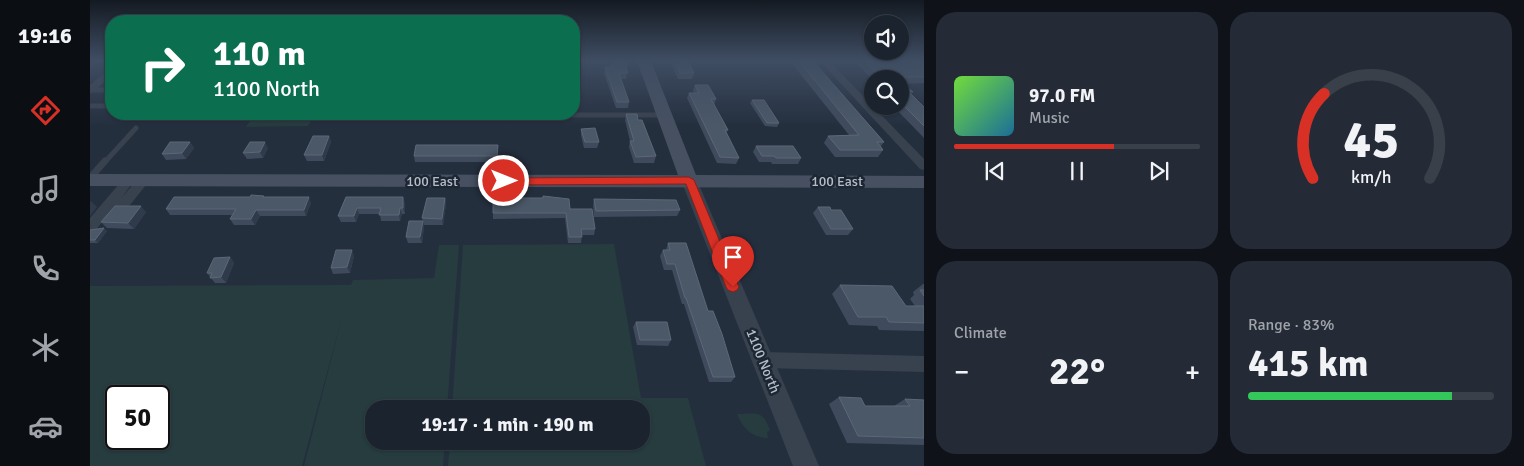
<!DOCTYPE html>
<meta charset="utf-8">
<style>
body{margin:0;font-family:Signika,sans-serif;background:#242b36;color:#f1f3f6;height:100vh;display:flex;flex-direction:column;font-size:19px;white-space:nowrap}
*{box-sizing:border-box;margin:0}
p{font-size:16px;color:#a0a4aa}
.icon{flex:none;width:28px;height:28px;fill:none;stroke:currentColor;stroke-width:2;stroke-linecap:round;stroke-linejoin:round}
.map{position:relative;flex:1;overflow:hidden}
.panel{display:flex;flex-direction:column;gap:12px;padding:12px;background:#0f1319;width:600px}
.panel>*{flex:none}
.guide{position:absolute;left:15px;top:15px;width:475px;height:105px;border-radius:20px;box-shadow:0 1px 4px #0004,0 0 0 1px #39404a;background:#0b6e4f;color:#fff;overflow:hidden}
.tools{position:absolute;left:774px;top:15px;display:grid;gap:10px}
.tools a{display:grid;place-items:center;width:45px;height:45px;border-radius:50%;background:#1b232e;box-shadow:0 1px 4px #0004,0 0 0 1px #39404a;font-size:25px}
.speed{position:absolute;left:15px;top:385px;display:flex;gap:10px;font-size:25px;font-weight:700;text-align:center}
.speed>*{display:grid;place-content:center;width:65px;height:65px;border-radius:50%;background:#1b232e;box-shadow:0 1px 4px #0004,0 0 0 1px #39404a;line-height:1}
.speed .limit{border:2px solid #111;border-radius:8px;background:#fff;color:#111}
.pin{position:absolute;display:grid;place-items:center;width:42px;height:42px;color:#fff;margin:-51px -21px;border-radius:50% 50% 50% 0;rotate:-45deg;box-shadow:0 0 5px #0007}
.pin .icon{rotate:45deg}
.me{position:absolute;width:55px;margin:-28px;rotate:90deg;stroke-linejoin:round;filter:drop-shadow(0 0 4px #0008)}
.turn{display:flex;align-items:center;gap:18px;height:105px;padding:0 25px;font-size:22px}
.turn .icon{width:65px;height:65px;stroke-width:2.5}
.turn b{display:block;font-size:35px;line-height:42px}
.big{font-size:38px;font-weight:700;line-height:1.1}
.panel .tile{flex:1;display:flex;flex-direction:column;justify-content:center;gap:8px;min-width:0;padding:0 18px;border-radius:20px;background:#242b36}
.panel .dial{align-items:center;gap:0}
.dial svg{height:130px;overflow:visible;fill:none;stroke:#39404a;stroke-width:7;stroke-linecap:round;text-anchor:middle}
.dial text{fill:#f1f3f6;stroke:none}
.song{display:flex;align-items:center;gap:15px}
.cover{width:60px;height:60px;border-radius:8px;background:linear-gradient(135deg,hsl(100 70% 55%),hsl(200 70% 35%))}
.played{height:5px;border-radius:2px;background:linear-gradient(90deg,#d93025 65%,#39404a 65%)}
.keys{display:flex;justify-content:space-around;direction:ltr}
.heat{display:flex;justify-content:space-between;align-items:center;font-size:28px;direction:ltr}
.charge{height:8px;border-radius:4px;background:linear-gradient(90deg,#34c759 83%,#39404a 0)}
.panel .tiles{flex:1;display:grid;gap:12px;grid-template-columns:repeat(2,1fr)}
.trip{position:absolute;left:275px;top:400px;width:285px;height:50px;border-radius:20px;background:#1b232e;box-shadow:0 1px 4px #0004,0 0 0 1px #39404a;font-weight:700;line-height:50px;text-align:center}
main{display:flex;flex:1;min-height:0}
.tab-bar{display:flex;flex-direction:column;width:90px;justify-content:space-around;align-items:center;background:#0b0e12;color:#a0a4aa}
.tab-bar .icon{width:35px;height:35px}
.tab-bar .on{color:#d93025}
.tab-bar b{font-size:22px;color:#f1f3f6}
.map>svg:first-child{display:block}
.green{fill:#263c3f;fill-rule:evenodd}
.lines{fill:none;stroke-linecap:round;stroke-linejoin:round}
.service-far1{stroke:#38414e;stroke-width:5}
.service{stroke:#38414e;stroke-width:7}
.minor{fill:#38414e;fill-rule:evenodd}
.tertiary{fill:#38414e;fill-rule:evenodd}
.secondary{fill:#465061;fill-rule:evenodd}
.wall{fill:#3f4b5c}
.shaded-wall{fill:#2f3b4b}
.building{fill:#4b5868;stroke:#5c6777}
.route{fill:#d93025;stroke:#8d1f18}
.labels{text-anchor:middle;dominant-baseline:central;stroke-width:5;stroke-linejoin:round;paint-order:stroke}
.street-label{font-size:14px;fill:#b4bcc9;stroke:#1d2633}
</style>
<main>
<nav class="tab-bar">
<b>19:16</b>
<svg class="icon on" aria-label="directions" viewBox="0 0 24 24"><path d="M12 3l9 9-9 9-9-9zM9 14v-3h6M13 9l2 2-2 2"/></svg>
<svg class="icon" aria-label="music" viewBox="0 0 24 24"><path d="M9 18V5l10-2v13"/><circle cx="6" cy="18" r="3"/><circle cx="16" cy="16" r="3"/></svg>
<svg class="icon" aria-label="phone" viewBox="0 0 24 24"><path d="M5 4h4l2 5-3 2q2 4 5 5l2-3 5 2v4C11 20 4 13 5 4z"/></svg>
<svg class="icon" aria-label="climate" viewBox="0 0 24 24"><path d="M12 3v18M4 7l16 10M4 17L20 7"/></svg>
<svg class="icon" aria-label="car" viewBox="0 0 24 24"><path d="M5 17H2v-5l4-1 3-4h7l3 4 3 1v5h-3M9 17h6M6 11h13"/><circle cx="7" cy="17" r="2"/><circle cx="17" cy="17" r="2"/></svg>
</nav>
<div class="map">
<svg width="834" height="466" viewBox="0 0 834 466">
<rect width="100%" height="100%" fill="#242f3e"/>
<path class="green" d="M164,114H225L218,126L156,127Z
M524,244L551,398H598L616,466H358L360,441H551V409H362L373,245Z
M349,245H369L357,409H284V441H355L353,466H214L252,317L212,466H0V286L261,285L263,280L344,278ZM69,396V439H26V396Z
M647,414C667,414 672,409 680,430L677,432L678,438C663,438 652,428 647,414Z"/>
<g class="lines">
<path class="service-far1" d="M0,90H21
M0,106H21
M473,115H575
M14,163L46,128"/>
<path class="service" d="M0,178L15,161"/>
<path class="minor" d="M730,61H739L834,159V170L830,169Z
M21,68V76L3,92L0,93V85Z
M39,176L45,180L31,198L50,177H58L60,180L40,205L17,216L5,231L0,232V218L35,177Z
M673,352L834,356V372L673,368L667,366L664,360L667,354Z"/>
<path class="tertiary" d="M599,175L605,176L607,180L729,466H703L591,180L593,176Z"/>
<path class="secondary" d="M547,61H561L606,175L834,176V188L0,186V174L588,175Z"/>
</g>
<path class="wall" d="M0,61H15L11,63H7L0,69Z
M519,61H537L538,64L536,79H531L539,102L538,108H526L514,73L515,67H520Z
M580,61H598L604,73L602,79H588Z
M700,61H723L794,142L791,146L793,150L788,157H745L734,143L738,136L759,135Z
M758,61H834V83L814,84L823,92L821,94L834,107V138L803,106H810V79H782L764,61Z
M605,85L626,99L624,105L638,130L636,133L649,158L646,164L627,163L597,98L599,93H604L603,90Z
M662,100L689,123L687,127L675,126L660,103Z
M536,114L548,120L566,156L564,163H544L539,147L540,141L535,120Z
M491,129L509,142L507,148H494L491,135Z
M239,136L241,142L234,161H217L214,155Z
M100,142L104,148L96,159L76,160L72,154Z
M408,145L407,162H325L324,156Z
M666,146L711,158L708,164H682L681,162H669L663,152Z
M178,148L173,158L157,159L153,153Z
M175,197L221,203L216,216H170L165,225H144L140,219L142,215H80L76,209Z
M256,197L315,203V214H312L310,221H291L290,214H269L266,222H251L248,216Z
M355,198L356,204L353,225H334L332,218Z
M504,199L590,210L587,216L504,217L503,206Z
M403,200L480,209L505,229L504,235H492L491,243H478L475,218L403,219Z
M728,207L741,210L763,229L758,235H736L723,213Z
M56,212L44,229L17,228L11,222Z
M333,221L334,227L332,243H318L316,237Z
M0,230L17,231L8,243H0Z
M578,243L618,311L645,377L641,382H619L594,304H592L582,270H574L570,256L573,250H576Z
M264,256L260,273L243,274L241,268Z
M140,257L144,263L136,283H125L117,273Z
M833,284H834V331L789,330L787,326L759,325L742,294L750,285L816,306H825L820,299L824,295L823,292Z
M546,322L581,340L578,346L547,345L543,327Z
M749,397L775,406H804L815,399L834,400V445L757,443L739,404Z"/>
<path class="shaded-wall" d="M0,61H5L7,63L0,69Z
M239,136L241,142L234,161L232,155Z
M100,142L104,148L96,159L92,153Z
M175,142L178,148L173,158L170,152Z
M219,197L221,203L216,216L214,210Z
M313,197L315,203V214L313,208Z
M355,198L356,204L353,225L352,219Z
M1,201L7,207L0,216V202Z
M51,206L56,212L44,229L38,223Z
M267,208L269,214L266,222L264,216Z
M310,208L312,214L310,221L309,215Z
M166,210L170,216L165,225L161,219Z
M333,221L334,227L332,243L330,237Z
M14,228L17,231L8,243L5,240Z
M262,250L264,256L260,273L257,267Z
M140,257L144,263L136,283L131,277Z"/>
<path class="building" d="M521,61H537L538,64H534L538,73H529L539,102H527L515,67H523Z
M584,61H598L604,73H590Z
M709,61H723L794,142H787L793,150H750L738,136L769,135Z
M773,61H834V77H808L809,79H793Z
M810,80L823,92L818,91L834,107V126L810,102Z
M605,85H618L626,99H621L638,130H635L649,158L630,157L599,93H609Z
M662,100H674L689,123H677Z
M536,114H547L548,120H552L566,156L546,157L540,141H544Z
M505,128L509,142H495L491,129Z
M223,136H239L232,155H214Z
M80,142H100L92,153L72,154Z
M160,142H175L170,152L153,153Z
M326,145H408L407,156H324Z
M666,146H703L711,158H686L684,156H672Z
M161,195L174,196L173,197H219L214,210H166L161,219H140L146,209H76L84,197H160Z
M453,196L479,199L480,209H502L505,229H491L492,237H479L476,213H403V200H414V198H453Z
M256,197H313V208H310L309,215H289L291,208H267L264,216H248Z
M337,198H355L352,219L332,218Z
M504,199L586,200L590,210L506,211Z
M25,206H51L38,223L11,222Z
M728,207H740L741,210H751L763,229H741Z
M319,221H333L330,237H316Z
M14,228L5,240H0V230Z
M578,243H596L618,311H623L632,334L645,377H623L596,298H595L585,264H577L573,250H580Z
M246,250H262L257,267L241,268Z
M140,257L131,277L120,278L122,273H117L124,258Z
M750,285L802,286L816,306H834V323L799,322L796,317H768Z
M830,290H834V296Z
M546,322H577L581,340H550Z
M749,397L771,398L775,406H820L815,399L834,400V438L768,436Z"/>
<linearGradient id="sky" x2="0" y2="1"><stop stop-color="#141a22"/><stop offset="0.48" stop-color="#3f4d63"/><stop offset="1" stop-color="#3f4d63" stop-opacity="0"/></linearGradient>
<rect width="834" height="126" fill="url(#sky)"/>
<path class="route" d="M599,177L604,180L649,287L647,290L643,292L638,290L636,287L596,184L414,185L408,181L414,178Z"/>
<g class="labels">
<g class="street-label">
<text x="342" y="181">100 East</text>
<text x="747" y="181">100 East</text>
<text transform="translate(673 361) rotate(68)">1100 North</text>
</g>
</g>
</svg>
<div class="tools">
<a><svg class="icon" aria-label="sound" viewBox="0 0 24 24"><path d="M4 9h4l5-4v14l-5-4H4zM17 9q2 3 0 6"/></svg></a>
<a><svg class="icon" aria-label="search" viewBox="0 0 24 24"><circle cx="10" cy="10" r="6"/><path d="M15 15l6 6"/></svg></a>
</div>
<div class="speed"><div class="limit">50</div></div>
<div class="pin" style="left:643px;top:287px;background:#d93025"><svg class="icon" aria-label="arrive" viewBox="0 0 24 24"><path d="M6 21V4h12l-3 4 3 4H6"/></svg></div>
<svg class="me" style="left:414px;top:181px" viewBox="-20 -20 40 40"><circle r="17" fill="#d93025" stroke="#fff" stroke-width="3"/><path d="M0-11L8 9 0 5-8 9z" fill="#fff"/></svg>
<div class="trip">19:17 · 1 min · 190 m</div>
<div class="guide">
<div class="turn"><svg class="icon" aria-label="right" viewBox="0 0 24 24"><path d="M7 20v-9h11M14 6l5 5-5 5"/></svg><div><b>110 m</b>1100 North</div></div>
</div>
</div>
<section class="panel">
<div class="tiles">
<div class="tile">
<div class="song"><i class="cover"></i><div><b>97.0 FM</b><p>Music</p></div></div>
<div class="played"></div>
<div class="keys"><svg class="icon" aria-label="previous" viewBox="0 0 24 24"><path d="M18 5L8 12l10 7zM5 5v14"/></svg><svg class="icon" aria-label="pause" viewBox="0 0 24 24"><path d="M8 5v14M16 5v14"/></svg><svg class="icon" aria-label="next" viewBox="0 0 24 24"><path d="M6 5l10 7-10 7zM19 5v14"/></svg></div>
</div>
<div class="tile dial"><svg viewBox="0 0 100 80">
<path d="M14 69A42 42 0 1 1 86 69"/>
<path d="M14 69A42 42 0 0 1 21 17" stroke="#d93025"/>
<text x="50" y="56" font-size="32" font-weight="700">45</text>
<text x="50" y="72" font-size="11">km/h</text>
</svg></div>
<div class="tile"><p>Climate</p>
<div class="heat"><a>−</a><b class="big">22°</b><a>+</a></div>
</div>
<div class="tile"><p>Range · 83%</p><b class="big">415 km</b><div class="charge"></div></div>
</div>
</section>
</main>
